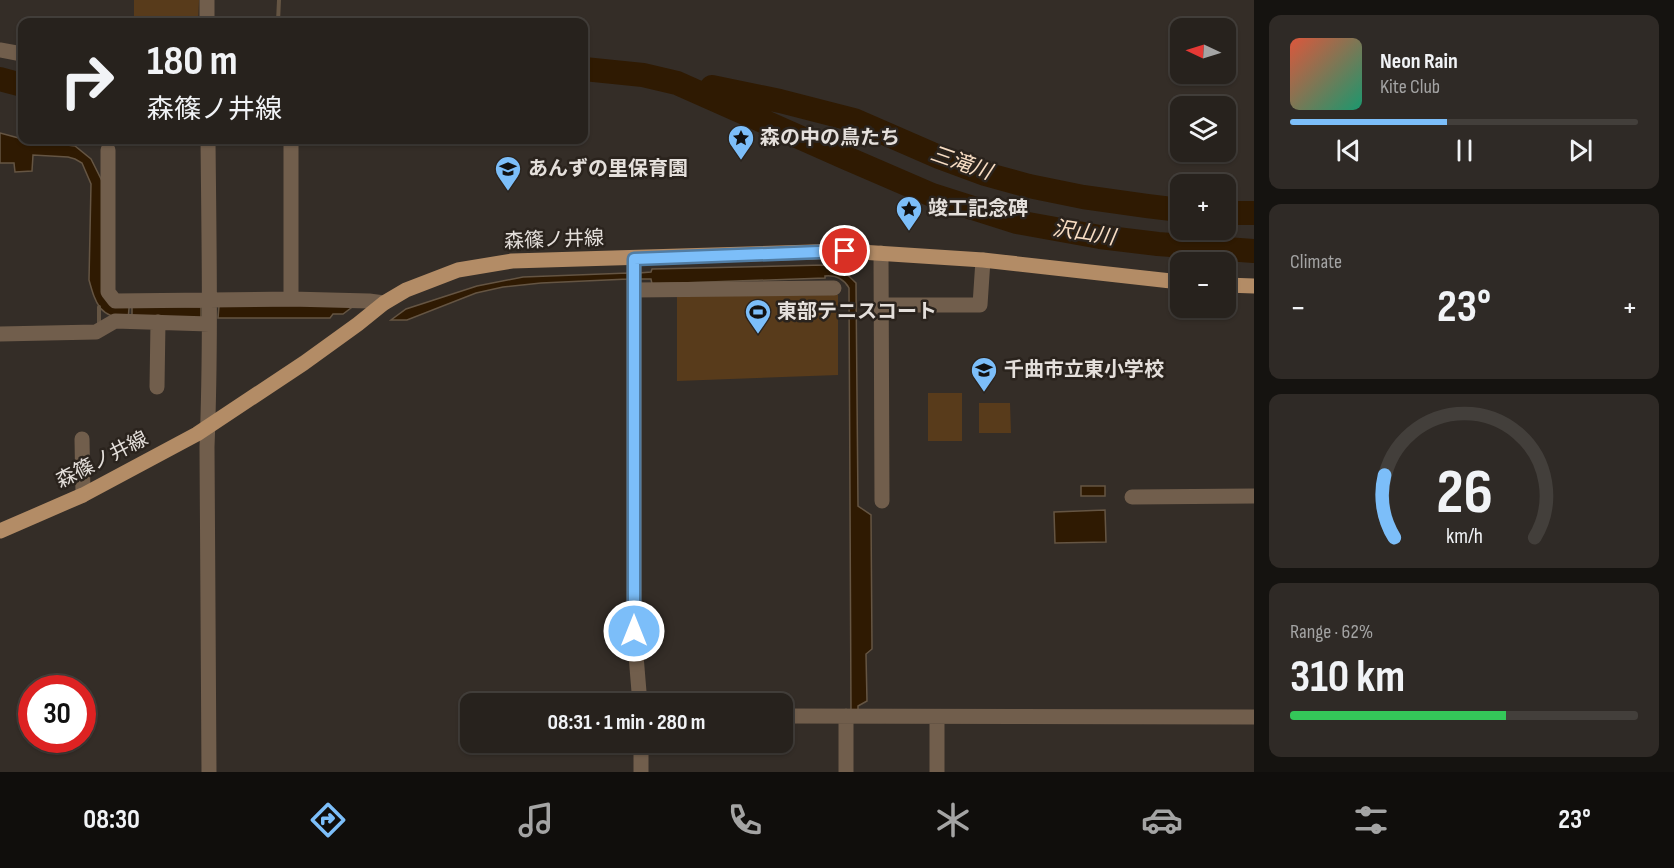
<!DOCTYPE html>
<meta charset="utf-8">
<style>
body{margin:0;font-family:"Sofia Sans Condensed","Noto Sans JP",sans-serif;background:#2f2a26;color:#f1f3f6;height:100vh;display:flex;flex-direction:column;font-size:22px;white-space:nowrap}
*{box-sizing:border-box;margin:0}
p{font-size:20px;color:#a4a4a4}
.icon{flex:none;width:33px;height:33px;fill:none;stroke:currentColor;stroke-width:2;stroke-linecap:round;stroke-linejoin:round}
.map{position:relative;flex:1;overflow:hidden}
.details{display:flex;flex-direction:column;gap:15px;padding:15px;background:#151310;width:420px}
.details>*{flex:none}
.guide{position:absolute;left:18px;top:18px;width:570px;height:126px;border-radius:12px;box-shadow:0 2px 4px #0004,0 0 0 2px #433f3b;background:#27221d;color:#f1f3f6;overflow:hidden}
.needle{width:39px;rotate:274deg}
.controls{position:absolute;left:1170px;top:18px;display:grid;gap:12px}
.controls a{display:grid;place-items:center;width:66px;height:66px;border-radius:12px;background:#27221d;box-shadow:0 2px 4px #0004,0 0 0 2px #433f3b;font-size:30px}
.speed{position:absolute;left:18px;top:675px;display:flex;gap:12px;font-size:30px;font-weight:700;text-align:center}
.speed>*{display:grid;place-content:center;width:78px;height:78px;border-radius:50%;background:#27221d;box-shadow:0 2px 4px #0004,0 0 0 2px #433f3b;line-height:1}
.speed .limit{border:9px solid #d22;background:#fff;color:#111}
.pin{position:absolute;display:grid;place-items:center;width:51px;height:51px;color:#fff;margin:-26px;border:3px solid #fff;border-radius:50%;box-shadow:0 2px 6px #0007}
.me{position:absolute;width:66px;margin:-33px;rotate:0deg;stroke-linejoin:round;filter:drop-shadow(0 0 4px #0008)}
.turn{display:flex;align-items:center;gap:21px;height:126px;padding:0 30px;font-size:27px}
.turn .icon{width:78px;height:78px;stroke-width:2.5}
.turn b{display:block;font-size:42px;line-height:51px}
.big{font-size:45px;font-weight:700;line-height:1.1}
.details .tile{flex:1;display:flex;flex-direction:column;justify-content:center;gap:9px;min-width:0;padding:0 21px;border-radius:12px;background:#2f2a26}
.details .dial{align-items:center;gap:0}
.dial svg{height:156px;overflow:visible;fill:none;stroke:#433f3b;stroke-width:7;stroke-linecap:round;text-anchor:middle}
.dial text{fill:#f1f3f6;stroke:none}
.song{display:flex;align-items:center;gap:18px}
.cover{width:72px;height:72px;border-radius:9px;background:linear-gradient(135deg,hsl(10 70% 55%),hsl(160 70% 35%))}
.played{height:6px;border-radius:3px;background:linear-gradient(90deg,#7cbef9 45%,#433f3b 45%)}
.keys{display:flex;justify-content:space-around;direction:ltr}
.heat{display:flex;justify-content:space-between;align-items:center;font-size:33px;direction:ltr}
.charge{height:9px;border-radius:4px;background:linear-gradient(90deg,#34c759 62%,#433f3b 0)}
.trip{position:absolute;left:460px;top:693px;width:333px;height:60px;border-radius:12px;background:#27221d;box-shadow:0 2px 4px #0004,0 0 0 2px #433f3b;font-weight:700;line-height:60px;text-align:center}
.dock{display:flex;height:96px;justify-content:space-around;align-items:center;background:#100e0c;color:#a4a4a4}
.dock .icon{width:42px;height:42px}
.dock .active{color:#7cbef9}
.dock b{font-size:27px;color:#f1f3f6}
main{display:flex;flex:1;min-height:0}
.map>svg:first-child{display:block}
.green{fill:#583b1b}
.water{fill:#2f1a02;stroke:#655543;stroke-width:1.5}
.lines{fill:none;stroke-linecap:round;stroke-linejoin:round}
.stream{stroke:#655543;stroke-width:4}
.river{stroke:#2f1a02;stroke-width:24}
.minor{stroke:#715e4c;stroke-width:15}
.major{stroke:#b38c66;stroke-width:15}
.route-casing{stroke:#517ca2;stroke-width:15}
.route{stroke:#7cbef9;stroke-width:10}
.labels{text-anchor:middle;dominant-baseline:central;stroke-width:5;stroke-linejoin:round;paint-order:stroke}
.poi-label{font-size:20px;font-weight:bold;fill:#e4dfdb;stroke:#2a231d;text-anchor:start}
.street-label{font-size:20px;fill:#e4dfdb;stroke:#2a231d}
.water-label{font-size:21px;font-style:italic;fill:#f8ddc3;stroke:#2a231d}
</style>
<main>
<div class="map">
<svg width="1254" height="772" viewBox="0 0 1254 772">
<rect width="100%" height="100%" fill="#342d27"/>
<path class="green" d="M134,0H199L198,22H134Z
M838,295V375L677,381V296Z
M928,393H962V441H928Z
M979,403H1010L1011,433H979Z"/>
<path class="water" d="M0,133L26,140L75,146L91,159L102,181L103,289L129,308L128,320C99,316 96,305 89,280L91,184L82,163L75,159L68,157L33,155L32,171L15,172L14,163H0Z
M824,265C838,267 847,273 856,283L858,506L871,515L872,649L866,654L867,701L858,706V712H851L849,288C844,279 835,275 825,276V278L652,284L651,279H639V273L651,272L652,269Z
M628,273V279L541,283L503,287L476,293L407,320H391L406,309L477,286L523,277Z
M355,305L343,314H333L330,318H218L219,306Z
M132,306L201,307V320H132Z
M1081,486H1105V496H1081Z
M1105,510L1106,542L1055,543L1054,512Z"/>
<g class="lines">
<path class="stream" d="M278,22L279,0
M99,324V307"/>
<path class="river" d="M584,69L643,75L677,83L844,157L932,195L1017,222L1100,237L1158,244L1254,251
M0,79L22,85
M712,87L780,101L854,120L939,157L985,174L1029,186L1083,197L1147,206L1180,210
M1226,213H1254"/>
<path class="minor" d="M207,0V22
M0,50L22,54
M208,140C209,242 211,345 207,447L209,772
M108,150V292L115,301L291,299L369,301L384,303
M881,253L882,501
M634,259V631L640,704
M634,290L834,288
M291,299V140
M882,305H980L983,260
M0,334L96,332L115,321L209,324
M157,387L158,322
M82,439L83,495
M1132,497L1254,496
M783,716L1254,717
M846,716V772
M641,742V772
M937,772V717"/>
<path class="major" d="M1226,285L1254,286
M0,531L83,495L197,434L304,363L358,324L384,303L406,290L458,270L512,261L845,251L983,260L1180,282"/>
</g>
<g class="lines">
<g class="route-casing">
<path id="route" d="M634,631V259L845,251"/>
</g>
<use href="#route" class="route"/>
</g>
<defs>
<g id="sight-pin" transform="scale(1.35)"><path d="M0 17L-7.5 6A9.5 9.5 0 1 1 7.5 6Z" fill="#7cbef9" stroke="#2a231d"/><path d="M0-6L1.8-2.2L6-1.7L2.9 1.2L3.7 5.4L0 3.3L-3.7 5.4L-2.9 1.2L-6-1.7L-1.8-2.2Z" fill="#111"/></g>
<g id="school-pin" transform="scale(1.35)"><path d="M0 17L-7.5 6A9.5 9.5 0 1 1 7.5 6Z" fill="#7cbef9" stroke="#2a231d"/><path d="M0-5L7-2L0 1L-7-2ZM-4 1L0 2.5L4 1V4Q0 6-4 4Z" fill="#111"/></g>
<g id="stadium-pin" transform="scale(1.35)"><path d="M0 17L-7.5 6A9.5 9.5 0 1 1 7.5 6Z" fill="#7cbef9" stroke="#2a231d"/><path d="M0-5a6.5 5 0 1 0 0 10a6.5 5 0 1 0 0-10ZM-3.5-1.8h7v3.6h-7Z" fill="#111"/></g>
</defs>
<g fill-rule="evenodd">
<use href="#sight-pin" x="741" y="138"/>
<use href="#school-pin" x="508" y="169"/>
<use href="#sight-pin" x="909" y="209"/>
<use href="#stadium-pin" x="758" y="312"/>
<use href="#school-pin" x="984" y="370"/>
</g>
<g class="labels">
<g class="poi-label">
<text x="760" y="138">森の中の鳥たち</text>
<text x="528" y="169">あんずの里保育園</text>
<text x="928" y="209">竣工記念碑</text>
<text x="777" y="312">東部テニスコート</text>
<text x="1004" y="370">千曲市立東小学校</text>
</g>
<g class="street-label">
<text transform="translate(554 240) rotate(-2)">森篠ノ井線</text>
<text transform="translate(102 460) rotate(-27)">森篠ノ井線</text>
</g>
<g class="water-label">
<text transform="translate(961 163) rotate(19)">三滝川</text>
<text transform="translate(1084 233) rotate(9)">沢山川</text>
</g>
</g>
</svg>
<div class="controls">
<a><svg class="needle" viewBox="-14 -14 28 28"><path d="M0-13l5 13h-10z" fill="#e53935"/><path d="M0 13l5-13h-10z" fill="#a4a4a4"/></svg></a>
<a><svg class="icon" aria-label="layers" viewBox="0 0 24 24"><path d="M12 4l9 5-9 5-9-5zM3 14l9 5 9-5"/></svg></a>
<a>+</a>
<a>−</a>
</div>
<div class="speed"><div class="limit">30</div></div>
<div class="pin" style="left:845px;top:251px;background:#d93025"><svg class="icon" aria-label="arrive" viewBox="0 0 24 24"><path d="M6 21V4h12l-3 4 3 4H6"/></svg></div>
<svg class="me" style="left:634px;top:631px" viewBox="-20 -20 40 40"><circle r="17" fill="#7cbef9" stroke="#fff" stroke-width="3"/><path d="M0-11L8 9 0 5-8 9z" fill="#fff"/></svg>
<div class="trip">08:31 · 1 min · 280 m</div>
<div class="guide">
<div class="turn"><svg class="icon" aria-label="right" viewBox="0 0 24 24"><path d="M7 20v-9h11M14 6l5 5-5 5"/></svg><div><b>180 m</b>森篠ノ井線</div></div>
</div>
</div>
<section class="details">
<div class="tile">
<div class="song"><i class="cover"></i><div><b>Neon Rain</b><p>Kite Club</p></div></div>
<div class="played"></div>
<div class="keys"><svg class="icon" aria-label="previous" viewBox="0 0 24 24"><path d="M18 5L8 12l10 7zM5 5v14"/></svg><svg class="icon" aria-label="pause" viewBox="0 0 24 24"><path d="M8 5v14M16 5v14"/></svg><svg class="icon" aria-label="next" viewBox="0 0 24 24"><path d="M6 5l10 7-10 7zM19 5v14"/></svg></div>
</div>
<div class="tile"><p>Climate</p>
<div class="heat"><a>−</a><b class="big">23°</b><a>+</a></div>
</div>
<div class="tile dial"><svg viewBox="0 0 100 80">
<path d="M14 69A42 42 0 1 1 86 69"/>
<path d="M14 69A42 42 0 0 1 9 37" stroke="#7cbef9"/>
<text x="50" y="56" font-size="32" font-weight="700">26</text>
<text x="50" y="72" font-size="11">km/h</text>
</svg></div>
<div class="tile"><p>Range · 62%</p><b class="big">310 km</b><div class="charge"></div></div>
</section>
</main>
<nav class="dock">
<b>08:30</b>
<svg class="icon active" aria-label="directions" viewBox="0 0 24 24"><path d="M12 3l9 9-9 9-9-9zM9 14v-3h6M13 9l2 2-2 2"/></svg>
<svg class="icon" aria-label="music" viewBox="0 0 24 24"><path d="M9 18V5l10-2v13"/><circle cx="6" cy="18" r="3"/><circle cx="16" cy="16" r="3"/></svg>
<svg class="icon" aria-label="phone" viewBox="0 0 24 24"><path d="M5 4h4l2 5-3 2q2 4 5 5l2-3 5 2v4C11 20 4 13 5 4z"/></svg>
<svg class="icon" aria-label="climate" viewBox="0 0 24 24"><path d="M12 3v18M4 7l16 10M4 17L20 7"/></svg>
<svg class="icon" aria-label="car" viewBox="0 0 24 24"><path d="M5 17H2v-5l4-1 3-4h7l3 4 3 1v5h-3M9 17h6M6 11h13"/><circle cx="7" cy="17" r="2"/><circle cx="17" cy="17" r="2"/></svg>
<svg class="icon" aria-label="filters" viewBox="0 0 24 24"><path d="M4 7h16M4 17h16"/><circle cx="9" cy="7" r="2"/><circle cx="15" cy="17" r="2"/></svg>
<b>23°</b>
</nav>
